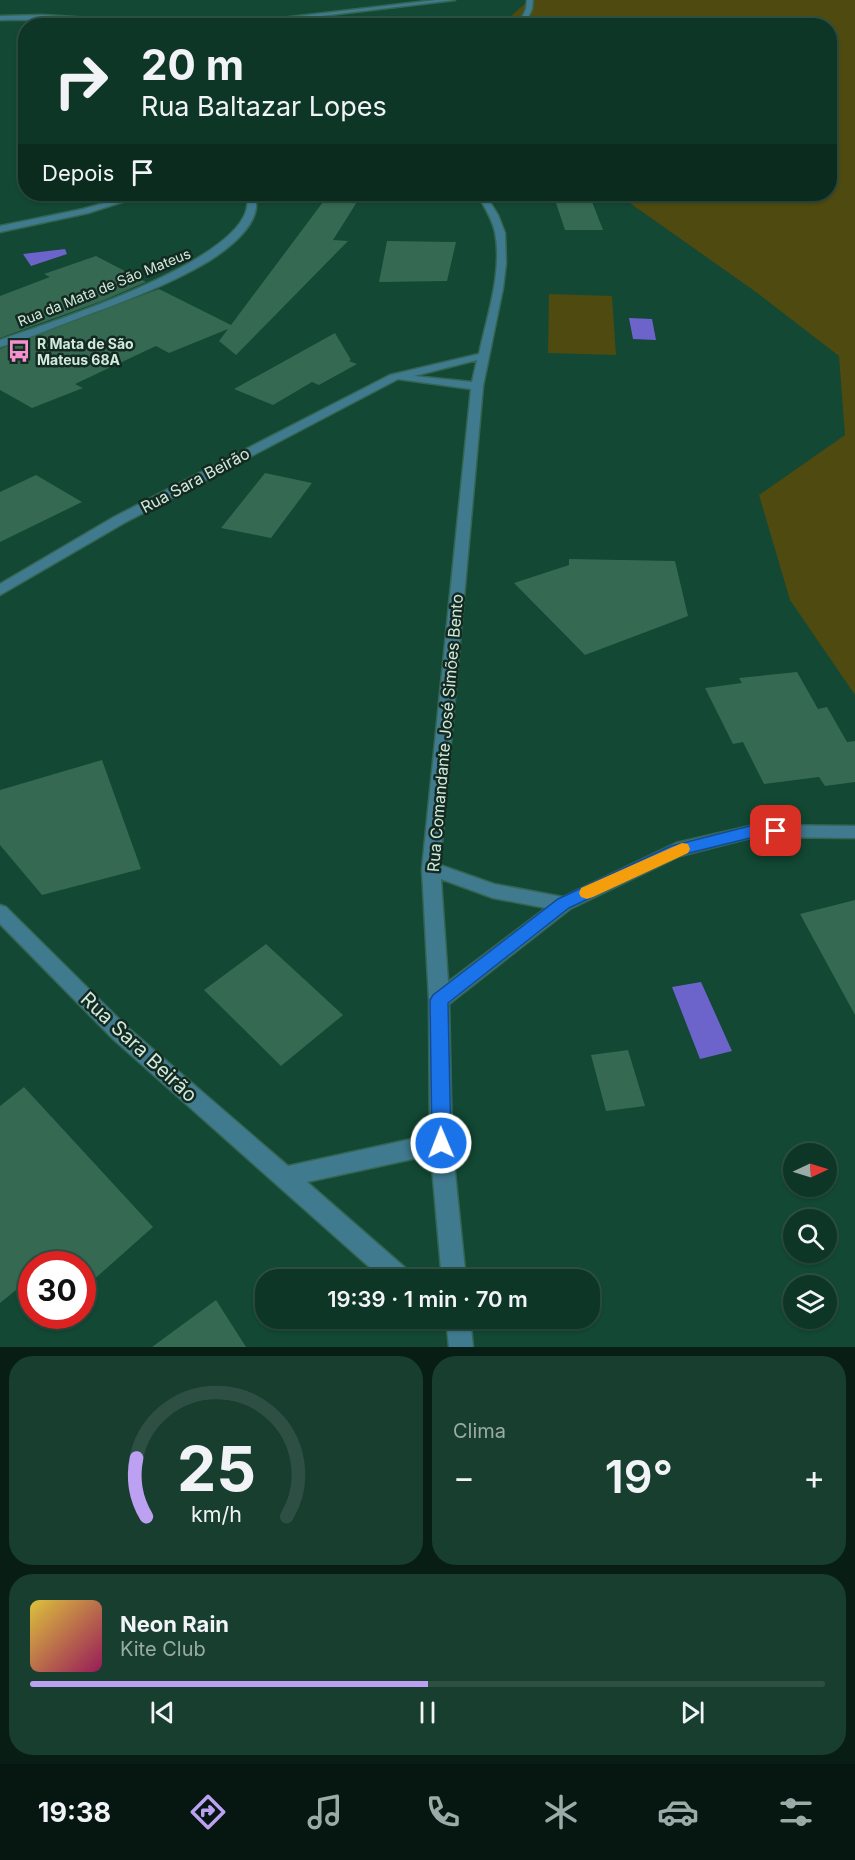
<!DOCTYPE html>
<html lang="pt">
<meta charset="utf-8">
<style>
body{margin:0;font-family:Inter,sans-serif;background:#173e2f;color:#f1f3f6;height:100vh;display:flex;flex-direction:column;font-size:22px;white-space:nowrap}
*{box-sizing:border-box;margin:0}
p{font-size:20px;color:#9baba7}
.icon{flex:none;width:33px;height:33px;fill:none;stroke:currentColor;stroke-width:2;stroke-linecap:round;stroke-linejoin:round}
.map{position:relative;height:1347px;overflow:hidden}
.sheet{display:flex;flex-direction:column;gap:9px;padding:9px;background:#081e15;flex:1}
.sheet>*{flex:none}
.top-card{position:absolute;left:18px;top:18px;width:819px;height:183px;border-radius:24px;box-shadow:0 2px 4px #0004,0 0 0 2px #2e5044;background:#0e3627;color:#f1f3f6;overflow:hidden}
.needle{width:39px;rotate:86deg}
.fabs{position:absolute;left:783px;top:1143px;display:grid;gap:12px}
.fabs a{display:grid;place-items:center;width:54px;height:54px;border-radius:50%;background:#0e3627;box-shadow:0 2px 4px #0004,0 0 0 2px #2e5044;font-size:30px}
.speed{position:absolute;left:18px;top:1251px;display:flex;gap:12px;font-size:30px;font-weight:700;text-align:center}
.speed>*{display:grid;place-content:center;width:78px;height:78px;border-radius:50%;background:#0e3627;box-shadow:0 2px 4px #0004,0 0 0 2px #2e5044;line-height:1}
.speed .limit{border:9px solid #d22;background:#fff;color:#111}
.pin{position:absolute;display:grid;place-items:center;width:51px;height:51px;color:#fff;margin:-26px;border-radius:12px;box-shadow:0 3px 9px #0006}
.me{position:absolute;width:66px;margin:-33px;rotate:359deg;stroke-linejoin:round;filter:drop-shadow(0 0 4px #0008)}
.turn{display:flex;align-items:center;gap:21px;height:126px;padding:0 24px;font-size:27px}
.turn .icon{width:78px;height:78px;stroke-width:2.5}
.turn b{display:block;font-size:42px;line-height:51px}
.then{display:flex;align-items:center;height:57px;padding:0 24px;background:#0003;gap:12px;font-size:22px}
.big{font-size:45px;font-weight:600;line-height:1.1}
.sheet .card{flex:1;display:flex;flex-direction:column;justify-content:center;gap:9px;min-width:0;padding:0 21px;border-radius:24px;background:#173e2f}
.sheet .dial{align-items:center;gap:0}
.dial svg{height:156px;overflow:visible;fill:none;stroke:#2e5044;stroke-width:7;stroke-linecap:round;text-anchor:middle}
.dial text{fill:#f1f3f6;stroke:none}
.song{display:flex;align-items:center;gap:18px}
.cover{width:72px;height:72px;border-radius:9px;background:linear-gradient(135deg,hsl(50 70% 55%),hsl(330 70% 35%))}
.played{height:6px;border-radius:3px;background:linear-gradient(90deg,#bca0f2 50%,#2e5044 50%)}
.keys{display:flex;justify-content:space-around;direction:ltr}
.heat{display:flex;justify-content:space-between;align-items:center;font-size:33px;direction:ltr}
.sheet .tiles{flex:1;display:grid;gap:9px;grid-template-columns:1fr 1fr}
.card:last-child{grid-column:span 2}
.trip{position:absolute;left:255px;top:1269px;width:345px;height:60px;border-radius:24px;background:#0e3627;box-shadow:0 2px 4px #0004,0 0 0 2px #2e5044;font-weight:600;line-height:60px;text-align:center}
.tab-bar{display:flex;height:96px;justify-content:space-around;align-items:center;background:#061610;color:#9baba7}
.tab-bar .icon{width:42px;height:42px}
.tab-bar .on{color:#bca0f2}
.tab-bar b{font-size:27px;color:#f1f3f6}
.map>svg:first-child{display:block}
.green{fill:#4f4a0f}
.water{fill:#6d64cb}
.building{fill:#356952}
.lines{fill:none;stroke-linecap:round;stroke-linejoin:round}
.minor-casing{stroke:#346552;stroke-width:3}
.minor{fill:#407a8f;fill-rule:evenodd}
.route{fill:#1a73e8;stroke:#114b97;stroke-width:1.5}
.slow{fill:#f59e0b}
.labels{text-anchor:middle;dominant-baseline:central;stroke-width:5;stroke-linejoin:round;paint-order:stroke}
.far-street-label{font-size:14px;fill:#d0ebdd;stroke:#142a20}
.far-poi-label{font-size:14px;font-weight:bold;fill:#d0ebdd;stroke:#142a20;text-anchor:start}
.street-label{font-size:16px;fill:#d0ebdd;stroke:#142a20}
.near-street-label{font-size:20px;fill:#d0ebdd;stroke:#142a20}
</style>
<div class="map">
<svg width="855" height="1347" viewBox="0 0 855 1347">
<rect width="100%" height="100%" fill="#124834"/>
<path class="green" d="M529,0H855V695L790,600L759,495L845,435L839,356L756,292L617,194H830V26H500Z
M549,294L612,296L616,355L548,353Z"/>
<path class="water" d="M65,249L67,254L31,266L23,254Z
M629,318L652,319L656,340L633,339Z
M701,982L732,1051L700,1059L672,987Z"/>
<path class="building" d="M329,194H362L333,240L348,241L236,355L219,341L228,329L169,353L156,346L75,384L83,388L32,408L0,390V349L159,289L231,325Z
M553,194H589L603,230H565Z
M387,241L456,242L447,281L379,282Z
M96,256L146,282L102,301L0,338V296L50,277L44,274Z
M335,333L351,360L349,361L357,364L319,385L312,382L273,405L234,389Z
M265,473L312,483L271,538L221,528Z
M36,475L82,502L0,542V492Z
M569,559L675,561L688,616L585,655L514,583L569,565Z
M797,672L818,709L827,707L847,742L855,741V782L825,786L819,777L764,784L743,742L733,744L705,688L742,683L739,678Z
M102,760L141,869L42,895L0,845V790Z
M855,900V1015L800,914Z
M266,944L343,1015L281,1066L204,990Z
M628,1050L645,1106L606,1111L591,1055Z
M24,1087L153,1227L82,1290V1264H32V1299L21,1286L0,1303V1106Z
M216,1300L246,1347H152Z"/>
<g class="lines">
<g class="minor-casing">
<path id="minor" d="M436,0H455L237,26H213Z
M527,0H533L532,9L524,26H518L526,9Z
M41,15L185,24L188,26C125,26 63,18 0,20V16Z
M136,194H147L88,213L0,232V226L83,209Z
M246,194H254C265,221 229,248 209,261C167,286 119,303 74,320C49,329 25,340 0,347V340C44,324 268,255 246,194Z
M477,194H485L498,215L505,233L506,263L503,288L483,386L440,865L494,884L563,897L676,843L754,825L855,826V838L754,837L680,856L570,909L449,1004L452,1143L466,1280H442L431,1155L307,1182L410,1272L413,1280H384L113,1039L0,924V905L6,907L127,1027L288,1166L430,1135L429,1000L422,869L471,389L398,379L124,523L0,595V584L114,517L390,375L479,354C487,316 503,271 495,232C492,218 484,206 477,194ZM477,360L472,382L414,376ZM441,879L493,898L546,908L448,982Z
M446,1318H470L473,1347H449Z"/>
</g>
<use href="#minor" class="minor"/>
</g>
<path class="route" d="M754,825L782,827L784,831L782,835L754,837L681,855L569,908L448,1003L451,1143L448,1149L441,1152L434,1149L432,1143L430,1000L433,995L558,899L671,846Z"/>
<path class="slow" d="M682,843L688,844L690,849L688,853L593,897L587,899L581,897L579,893L581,888Z"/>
<defs>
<g id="bus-bare" transform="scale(1.8)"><path d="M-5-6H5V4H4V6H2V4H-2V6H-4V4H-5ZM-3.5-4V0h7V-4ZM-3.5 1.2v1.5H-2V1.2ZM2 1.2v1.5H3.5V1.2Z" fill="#f790ce" stroke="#142a20" stroke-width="2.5" paint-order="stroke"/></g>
</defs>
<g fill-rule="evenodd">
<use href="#bus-bare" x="19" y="351"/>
</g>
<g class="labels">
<g class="far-street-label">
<text transform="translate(104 287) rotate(-22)">Rua da Mata de São Mateus</text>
</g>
<g class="far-poi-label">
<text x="37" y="343">R Mata de São<tspan x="37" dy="16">Mateus 68A</tspan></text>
</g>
<g class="street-label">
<text transform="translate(195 480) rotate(-28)">Rua Sara Beirão</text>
<text transform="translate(445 733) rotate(-85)">Rua Comandante José Simões Bento</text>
</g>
<g class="near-street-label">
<text transform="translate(139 1047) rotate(43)">Rua Sara Beirão</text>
</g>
</g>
</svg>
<div class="fabs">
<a><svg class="needle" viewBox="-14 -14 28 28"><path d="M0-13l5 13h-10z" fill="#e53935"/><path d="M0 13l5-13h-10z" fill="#9baba7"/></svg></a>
<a><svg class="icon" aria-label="search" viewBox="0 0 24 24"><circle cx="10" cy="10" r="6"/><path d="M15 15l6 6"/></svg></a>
<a><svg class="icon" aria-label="layers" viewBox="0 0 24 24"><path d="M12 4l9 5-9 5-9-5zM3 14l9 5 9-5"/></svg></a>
</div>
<div class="speed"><div class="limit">30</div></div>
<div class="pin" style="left:776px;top:831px;background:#d93025"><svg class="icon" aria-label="arrive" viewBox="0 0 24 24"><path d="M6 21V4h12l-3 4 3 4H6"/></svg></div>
<svg class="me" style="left:441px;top:1143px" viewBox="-20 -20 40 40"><circle r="17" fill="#1a73e8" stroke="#fff" stroke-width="3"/><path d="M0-11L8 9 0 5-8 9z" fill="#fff"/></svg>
<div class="trip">19:39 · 1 min · 70 m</div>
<div class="top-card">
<div class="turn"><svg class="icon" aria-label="right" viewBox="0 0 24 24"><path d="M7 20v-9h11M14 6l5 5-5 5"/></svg><div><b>20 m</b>Rua Baltazar Lopes</div></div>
<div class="then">Depois<svg class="icon" aria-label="arrive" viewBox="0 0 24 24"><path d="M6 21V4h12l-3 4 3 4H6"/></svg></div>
</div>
</div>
<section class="sheet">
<div class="tiles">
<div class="card dial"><svg viewBox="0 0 100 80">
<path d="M14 69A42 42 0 1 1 86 69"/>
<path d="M14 69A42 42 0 0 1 9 39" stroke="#bca0f2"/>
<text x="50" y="56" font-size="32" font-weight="700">25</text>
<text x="50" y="72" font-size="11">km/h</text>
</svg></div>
<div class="card"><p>Clima</p>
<div class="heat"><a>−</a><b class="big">19°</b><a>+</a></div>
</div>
<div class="card">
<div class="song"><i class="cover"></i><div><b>Neon Rain</b><p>Kite Club</p></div></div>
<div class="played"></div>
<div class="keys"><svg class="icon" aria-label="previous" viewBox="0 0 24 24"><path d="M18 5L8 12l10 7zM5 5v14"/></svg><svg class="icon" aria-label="pause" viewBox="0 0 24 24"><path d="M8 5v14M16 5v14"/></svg><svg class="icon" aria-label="next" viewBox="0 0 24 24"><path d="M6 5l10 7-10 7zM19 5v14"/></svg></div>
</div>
</div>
</section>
<nav class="tab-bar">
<b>19:38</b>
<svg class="icon on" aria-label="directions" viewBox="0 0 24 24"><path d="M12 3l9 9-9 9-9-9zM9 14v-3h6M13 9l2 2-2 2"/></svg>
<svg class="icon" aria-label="music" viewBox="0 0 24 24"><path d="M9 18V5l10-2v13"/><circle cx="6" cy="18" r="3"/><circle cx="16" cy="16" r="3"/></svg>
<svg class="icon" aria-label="phone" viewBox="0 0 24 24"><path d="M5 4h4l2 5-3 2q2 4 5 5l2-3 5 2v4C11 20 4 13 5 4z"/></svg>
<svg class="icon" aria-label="climate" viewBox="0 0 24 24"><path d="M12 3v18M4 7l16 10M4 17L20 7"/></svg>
<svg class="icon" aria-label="car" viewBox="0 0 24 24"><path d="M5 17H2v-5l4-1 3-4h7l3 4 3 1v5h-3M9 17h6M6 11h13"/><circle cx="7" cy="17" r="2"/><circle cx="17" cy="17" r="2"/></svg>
<svg class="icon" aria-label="filters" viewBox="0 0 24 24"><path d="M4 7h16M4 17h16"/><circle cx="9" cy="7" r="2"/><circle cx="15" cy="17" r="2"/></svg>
</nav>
